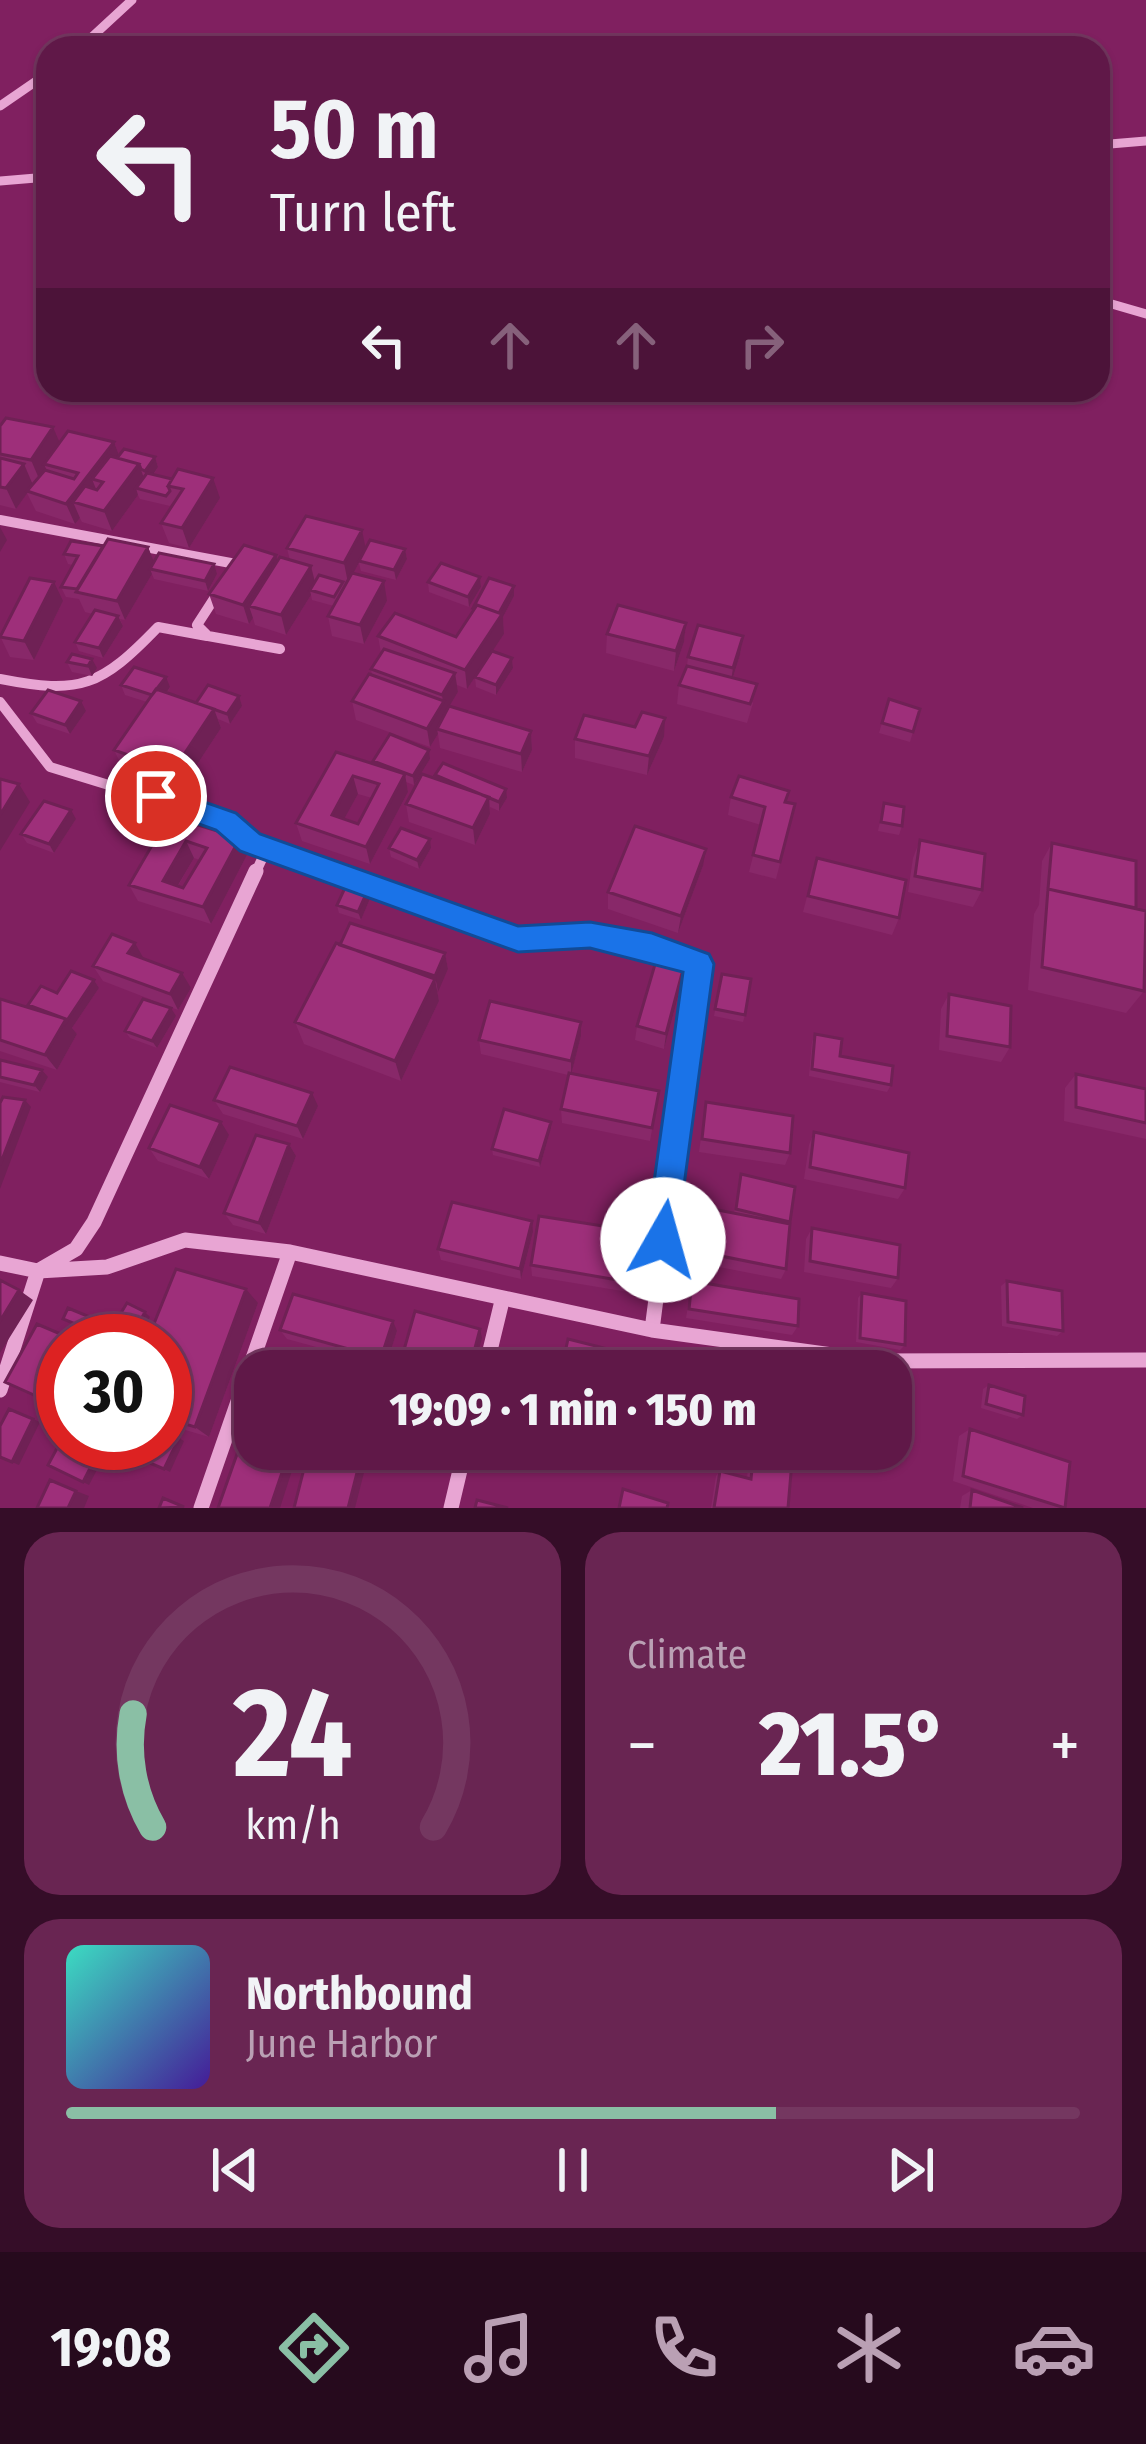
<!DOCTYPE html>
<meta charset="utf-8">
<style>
body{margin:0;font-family:"Fira Sans Condensed",sans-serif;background:#692552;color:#f1f3f6;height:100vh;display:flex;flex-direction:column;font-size:45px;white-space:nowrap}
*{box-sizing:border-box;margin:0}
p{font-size:39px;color:#baa0b4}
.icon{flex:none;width:66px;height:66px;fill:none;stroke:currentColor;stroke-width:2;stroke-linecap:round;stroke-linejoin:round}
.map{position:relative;height:1508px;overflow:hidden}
.sheet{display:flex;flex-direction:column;gap:24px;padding:24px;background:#350d28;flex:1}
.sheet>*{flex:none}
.guide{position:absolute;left:36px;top:36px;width:1074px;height:366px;border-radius:36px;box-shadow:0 3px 9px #0004,0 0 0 3px #743760;background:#601848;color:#f1f3f6;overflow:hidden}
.speed{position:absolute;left:36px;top:1314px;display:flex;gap:24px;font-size:60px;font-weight:700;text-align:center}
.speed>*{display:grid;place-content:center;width:156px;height:156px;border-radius:50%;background:#601848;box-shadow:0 3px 9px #0004,0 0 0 3px #743760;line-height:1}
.speed .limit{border:18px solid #d22;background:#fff;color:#111}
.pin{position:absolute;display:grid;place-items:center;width:102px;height:102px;color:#fff;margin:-51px;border:6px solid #fff;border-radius:50%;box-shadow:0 3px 12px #0007}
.me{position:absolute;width:132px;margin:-66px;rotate:7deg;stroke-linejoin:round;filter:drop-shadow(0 0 9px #0008)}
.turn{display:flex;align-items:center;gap:42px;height:252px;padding:0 36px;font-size:54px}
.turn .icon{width:156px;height:156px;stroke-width:2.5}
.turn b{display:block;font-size:84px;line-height:102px}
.lanes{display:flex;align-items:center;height:114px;padding:0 36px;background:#0003;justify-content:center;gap:60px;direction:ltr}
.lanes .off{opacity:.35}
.big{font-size:90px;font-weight:800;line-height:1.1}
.sheet .card{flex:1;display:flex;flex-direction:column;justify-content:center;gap:18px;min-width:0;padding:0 42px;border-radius:36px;background:#692552}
.sheet .dial{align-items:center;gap:0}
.dial svg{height:312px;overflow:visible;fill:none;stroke:#743760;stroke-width:7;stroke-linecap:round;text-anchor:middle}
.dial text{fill:#f1f3f6;stroke:none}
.song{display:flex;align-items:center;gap:36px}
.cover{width:144px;height:144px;border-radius:18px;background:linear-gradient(135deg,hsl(170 70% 55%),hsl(260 70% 35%))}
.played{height:12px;border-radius:6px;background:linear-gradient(90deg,#8abfa5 70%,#743760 70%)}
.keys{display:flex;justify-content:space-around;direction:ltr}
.heat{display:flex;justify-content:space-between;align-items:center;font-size:66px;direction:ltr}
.sheet .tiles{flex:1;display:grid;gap:24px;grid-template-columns:1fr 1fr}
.card:last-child{grid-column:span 2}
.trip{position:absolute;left:234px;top:1350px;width:678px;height:120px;border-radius:36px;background:#601848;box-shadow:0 3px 9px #0004,0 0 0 3px #743760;font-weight:800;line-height:120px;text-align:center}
.tab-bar{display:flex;height:192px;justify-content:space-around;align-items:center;background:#260a1d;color:#baa0b4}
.tab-bar .icon{width:84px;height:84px}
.tab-bar .selected{color:#8abfa5}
.tab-bar b{font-size:54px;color:#f1f3f6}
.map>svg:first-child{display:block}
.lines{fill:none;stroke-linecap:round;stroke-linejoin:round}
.minor-far2{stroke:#e8a5d3;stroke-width:9}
.minor-far1{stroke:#e8a5d3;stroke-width:10}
.minor{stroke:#e8a5d3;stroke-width:15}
.wall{fill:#882869;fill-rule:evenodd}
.shaded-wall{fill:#6f2155}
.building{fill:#9e2f7a;stroke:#6f2155;stroke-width:3;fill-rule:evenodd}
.route{fill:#1a73e8;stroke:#114b97;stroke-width:3}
</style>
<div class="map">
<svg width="1146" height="1508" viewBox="0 0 1146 1508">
<rect width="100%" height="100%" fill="#802060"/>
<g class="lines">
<path class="minor-far2" d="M80,48L132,0
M0,106L48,73
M1098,145L1146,141
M0,181L48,177
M1098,300L1146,314"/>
<path class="minor-far1" d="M0,520L236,564L230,573
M219,591L197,625L208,636L280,649
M0,679C81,695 101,686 158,627L207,636
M0,702L50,767L226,821L250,843L337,874
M255,874L268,846"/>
<path class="minor" d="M329,871L518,939L590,935L652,946L699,964L652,1330
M0,1263L38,1271L107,1267L185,1240L290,1252L652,1330L876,1361L1146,1360
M485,1371L502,1301
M0,1390L38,1271L76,1249L94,1222L256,871
M201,1508L290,1252
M451,1508L465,1449"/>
</g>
<path class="wall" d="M0,426L60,443L114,442L119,455L155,457L158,467L154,474L220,498L189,548L169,543L161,523L174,504L173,502L170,506L140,499L138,495L112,531L82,522L80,518L75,524L36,511L27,493L16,509L0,505Z
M103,546L148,547L154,563L217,574L208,591L154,579L152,574L125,620L120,619L123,626L103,658L79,651L75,642L93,614L85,612L79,599L66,597L61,587L73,565L68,564L64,554Z
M287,548L405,549L407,559L396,580L361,571L359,563L353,573L387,601L364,644L332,636L328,616L334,606L312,600L311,595L286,635L255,625L253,618L249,624L216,614L209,594L278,561L290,560Z
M480,577L481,587L469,607L429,592L428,582Z
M514,596L503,617L504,634L492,651L512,658L513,668L496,695L476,687L475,677L467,689L457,685L458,692L449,707L531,731L532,750L522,772L440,748L438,734L430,747L356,720L352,701L372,675L371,669L381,653L378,636L456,637L473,611V608Z
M63,601L34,660L10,657L0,636Z
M686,623L684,642L674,671L606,653L607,634Z
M743,636L740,655L733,678L753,703L747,723L677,704L679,685L687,666L688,657Z
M67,662L97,668L92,676L72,672Z
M121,685L170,687L167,693L196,703L242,706L230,724L218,719L221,728L181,789L123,768L114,750L147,702L125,695Z
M889,699L920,709L910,742L879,733Z
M86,711L70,734L37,723L31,713Z
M635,727L664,737L647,775L575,758V739Z
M336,752L374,764L373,761L430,759L414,785L406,782L408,792L370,864L302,841L296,823ZM358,794L372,798L358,824L344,819Z
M435,775L507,798L499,811L490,807V814L475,845L409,822L406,804L436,779Z
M731,797L795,804L776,879L749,872L761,825L728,815Z
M884,803L902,826L899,835L878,831Z
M169,816L240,838L247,855L211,924L138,901L129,885ZM194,858L200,860L183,888L178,886Z
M76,819L54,853L27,843L21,834Z
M920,840L982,890L973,907L908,892L913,858Z
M1052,843L1136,908L1144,991L1126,1013L1028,990L1034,914L1039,905L1042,861Z
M389,848H431L419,869L391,857Z
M817,858L899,918L892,935L803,912Z
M703,866L678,933L608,909V892Z
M370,885L372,894L361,920L339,913L337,905Z
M445,953L448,969L437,991L439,1001L401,1081L304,1044L295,1022Z
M144,959L191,988L178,1010L103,981L93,966Z
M722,974L745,1015L743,1022L714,1016Z
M683,978L664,1049L635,1040L637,1026Z
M94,980L99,988L72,1028L77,1034L57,1070L0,1051V999L30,1008L28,1005L57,993Z
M949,994L1010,1047L1001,1062L939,1050L941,1009Z
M176,1016L157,1048L130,1038L125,1031Z
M815,1034L840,1056L891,1085L887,1092L809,1076L812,1042Z
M581,1036L571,1074L659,1091L650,1141L562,1123L561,1109L568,1075L481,1054L479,1040Z
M0,1060L48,1077L40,1092L0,1082Z
M1076,1074L1146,1089V1139L1064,1121L1065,1088Z
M214,1100L318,1106L303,1139L223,1114Z
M706,1102L790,1153L785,1165L699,1152Z
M551,1128L540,1167L493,1155L492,1149Z
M814,1132L905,1188L898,1199L804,1179L809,1145Z
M229,1135L209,1179L158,1161L149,1148Z
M289,1144L296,1156L266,1234L233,1225L224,1213Z
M741,1174L789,1224L786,1269L781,1279L688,1261L697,1206L734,1213Z
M812,1228L898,1278L891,1288L804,1272L806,1239Z
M635,1231L628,1292L532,1276L531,1265Z
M533,1232L521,1279L441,1260L438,1249Z
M692,1281L798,1326L792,1335L686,1318Z
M1007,1281L1063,1331L1057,1336L1002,1326L1001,1286Z
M862,1293L905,1345L900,1350L856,1342L858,1298Z
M258,1303L209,1437L165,1424V1341Z
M280,1330L397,1331L386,1366L287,1339Z
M989,1385L1023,1415L1017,1419L981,1408L983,1389Z
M970,1429L1065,1508H1033L953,1481L959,1436Z
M556,1449H610L607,1463Z
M750,1449H793L788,1508H711L716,1476L720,1471L747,1478Z
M972,1490L1023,1508H960L962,1496Z"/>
<path class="shaded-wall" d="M53,427L62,448L44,464L47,471L40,481L31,460Z
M114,442L122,463L103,482L92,479L98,494L73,502L80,518L75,524L66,504Z
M155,457L158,467L149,481L145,471Z
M24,464L33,485L16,509L6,488Z
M139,464L146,484L136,488L138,495L112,531L104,511Z
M213,478L220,498L189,548L182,528Z
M0,527L7,540L0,552Z
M362,530L366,550L348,583L344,563Z
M148,547L156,567L150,569L152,574L125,620L117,601Z
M405,549L407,559L396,580L394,570Z
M276,555L281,575L249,606L253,618L249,624L243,605Z
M214,564L217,574L208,591L205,581Z
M311,566L316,586L310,590L311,595L286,635L281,615Z
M480,577L481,587L469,607L468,597Z
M384,581L387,601L364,644L360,625Z
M54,582L63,601L34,660L24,641Z
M514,586V596L503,617L504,634L467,689L465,670Z
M118,616L123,626L103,658L99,648Z
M686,623L684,642L674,671L676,651Z
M743,636L740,655L730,687L733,668Z
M512,658L513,668L496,695V685Z
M92,659L97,668L92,676L88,666Z
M455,673L458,692L446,712L437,729L438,734L430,747L427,729L443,702L442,695Z
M166,677L170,687L158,706L154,696Z
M239,696L242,706L230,724L227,714Z
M81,701L86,711L70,734L65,725Z
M214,709L221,728L181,789L173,771Z
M665,718L664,737L647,775L649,756Z
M531,731L532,750L522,772L521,754Z
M429,750L430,759L414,785L413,776Z
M405,774L408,792L370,864L366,847Z
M353,776L358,794L337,832L332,815Z
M19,784L30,802L0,851V815Z
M506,789L507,798L499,811V802Z
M489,797L490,814L475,845L473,828Z
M71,810L76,819L54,853L49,844Z
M240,838L247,855L211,924L203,907Z
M430,839L431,848L419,869L417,860Z
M186,841L194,858L171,897L163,881Z
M706,849L703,866L678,933L681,916Z
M370,885L372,894L361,920L358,912Z
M135,943L144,959L128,953Z
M445,953L448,969L438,992L435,976Z
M685,962L683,978L664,1049L666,1034Z
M182,973L191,988L178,1010L170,994Z
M435,979L439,1001L401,1081L395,1061Z
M94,980L99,988L72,1028L77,1034L57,1070L45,1055L66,1019Z
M171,1008L176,1016L157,1048L152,1041Z
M581,1022V1036L571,1075V1061Z
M42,1070L48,1077L40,1092L34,1085Z
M312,1093L318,1106L303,1139L297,1126Z
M25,1100L31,1107L0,1189V1165Z
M221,1122L229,1135L209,1179L200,1167Z
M551,1122V1128L540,1167L539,1161Z
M289,1144L296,1156L266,1234L259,1223Z
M532,1221L533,1232L521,1279L520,1269Z
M246,1289L258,1303L209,1437L195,1427Z
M19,1290L33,1300L0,1353V1321Z
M145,1312L150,1317L137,1341H129Z
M393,1321L397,1331L386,1366L381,1358Z
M102,1322L108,1327L103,1338L97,1333Z
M480,1329L482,1338L473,1371H469Z
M54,1355L63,1361V1372L50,1364Z
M33,1419L40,1422L19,1465L12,1462Z
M179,1438L184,1441L170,1472L164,1469Z
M103,1443H111L89,1485L83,1482Z
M290,1449H299L280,1508H270Z
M363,1449H370L355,1508H348Z
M76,1491L89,1496L84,1508H68Z"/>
<path class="building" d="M6,418L53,427L31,460L0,454V426Z
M68,431L114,442L66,504L27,491L45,470L74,479L78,473L44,464Z
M124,449L155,457L145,471L141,469L139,464L117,458Z
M110,456L139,464L104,511L73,502L85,486L97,490L103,482L92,479Z
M0,458L24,464L6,488L0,487Z
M178,469L213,478L182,528L161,523L183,489L168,486Z
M147,473L172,479L168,486L170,491L166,496L136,488Z
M306,516L362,530L344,563L287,548Z
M108,539L148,547L117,601L76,592Z
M370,540L405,549L394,570L359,561Z
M71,541L103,546L77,589L61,587L78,556L64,554Z
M244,545L276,555L243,605L209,594Z
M159,553L214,564L205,581L150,569Z
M280,557L311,566L281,615L249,606Z
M441,563L480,577L468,597L428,582Z
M352,573L384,581L360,625L328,616Z
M319,575L343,582L334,597L310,590Z
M30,578L54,582L24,641L0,637Z
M489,578L514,586L499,613L477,605L475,608H473Z
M477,605L502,614L465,670L378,636L395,613L456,637Z
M618,605L686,623L676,651L607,634Z
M95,610L118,616L99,648L75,642Z
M698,625L743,636L733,668L688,657Z
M384,649L455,673L442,695L371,669Z
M492,651L512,658L496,685L475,677Z
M72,654L92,659L88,666L67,662Z
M687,666L757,684L750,704L679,685Z
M134,667L166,677L152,695L121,685Z
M369,674L444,701L427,729L352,701Z
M208,685L239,696L227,714L196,703Z
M156,689L214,709L173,771L114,750Z
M48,690L81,701L65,725L31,713Z
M889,699L920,709L913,732L882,723Z
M449,706L531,731L521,754L437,729Z
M642,712L665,718L649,756L575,739L584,715L635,727Z
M390,734L429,750L413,776L373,761Z
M336,752L405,774L366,847L296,823ZM353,776L379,784L358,824L332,815Z
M443,763L506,789L499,802L435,775Z
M422,774L489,797L473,828L406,804Z
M739,776L789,791L785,802L795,804L780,862L753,855L765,807L731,797Z
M0,779L19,784L0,815Z
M44,801L71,810L49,844L21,834Z
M884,803L904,807L902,826L881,822Z
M169,816L240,838L203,907L129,885ZM186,841L207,848L183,888L163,881Z
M635,826L706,849L681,916L608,892Z
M401,828L430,839L417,860L389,848Z
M920,840L985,854L982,890L915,876Z
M1052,843L1136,861V908L1048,889Z
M817,858L906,880L899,918L808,896Z
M349,879L370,885L358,912L337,905Z
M1048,889L1146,911L1144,991L1042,967Z
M350,923L445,953L435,976L340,945Z
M112,934L135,943L128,953L182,973L170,994L93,966Z
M336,943L435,979L395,1061L295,1022Z
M658,954L685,962L666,1034L637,1026Z
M71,971L94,980L66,1022V1019L28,1005L41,986L57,993Z
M722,974L751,979L745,1015L715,1009Z
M949,994L1011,1006L1010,1047L947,1036Z
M0,999L66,1019L45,1055L0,1040Z
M143,999L171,1008L152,1041L125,1031Z
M490,1001L581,1022L571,1061L479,1040Z
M815,1034L842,1039L840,1056L893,1066L891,1085L812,1069Z
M0,1060L42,1070L34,1085L0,1077Z
M230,1067L312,1093L297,1126L214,1100Z
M569,1073L659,1091L652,1128L561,1109Z
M1076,1074L1146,1089V1123L1076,1107Z
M3,1097L25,1100L0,1165V1103Z
M706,1102L793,1116L790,1153L702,1139Z
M170,1105L221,1122L200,1167L149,1148Z
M504,1109L551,1122L539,1161L492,1149Z
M814,1132L909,1153L905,1188L810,1167Z
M256,1135L289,1144L259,1223L224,1213Z
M741,1174L795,1187L790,1222L736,1209Z
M452,1202L532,1221L520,1269L438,1249Z
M697,1206L790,1224L786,1269L691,1250Z
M539,1216L635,1231L629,1282L531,1265Z
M812,1228L900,1245L898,1278L810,1261Z
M176,1269L246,1289L195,1427L165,1418V1341H147Z
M0,1280L19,1290L0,1321Z
M692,1281L799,1299L798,1326L689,1309Z
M1007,1281L1062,1291L1063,1331L1008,1322Z
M862,1293L906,1301L905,1345L860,1338Z
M293,1294L393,1321L381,1358L280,1330Z
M127,1303L145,1312L129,1341H116L107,1336Z
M68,1308L102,1322L97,1333L63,1319Z
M415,1311L480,1329L469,1371H398Z
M37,1324L77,1341H63V1359L54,1355L50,1364L63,1369V1408L5,1382Z
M568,1339L628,1354L625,1371H561Z
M277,1350L368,1371H271Z
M989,1385L1025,1396L1023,1415L986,1404Z
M255,1403V1449H290L270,1508H218Z
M9,1409L33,1419L12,1462L0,1457V1426Z
M970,1429L1070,1462L1065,1508L963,1476Z
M165,1432L179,1438L164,1469L119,1450L122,1443H165Z
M63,1437V1443H103L83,1482L48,1465Z
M309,1449H363L348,1508H294Z
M578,1449H610L608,1457Z
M754,1449H793L788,1508H714L720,1471L751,1479Z
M50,1480L76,1491L68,1508H37Z
M623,1489L668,1503L667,1508H619Z
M972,1490L1023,1508H970Z
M163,1498L184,1507L159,1508Z
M477,1500L508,1508H475Z"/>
<path class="route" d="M156,785L236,813L260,834L518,926L590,922L652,933L709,954L714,964L675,1252L663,1257L651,1252L646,1240L683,972L590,948L518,952L240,851L216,830L146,805L142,796Z"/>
</svg>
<div class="speed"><div class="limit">30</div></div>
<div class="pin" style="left:156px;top:796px;background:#d93025"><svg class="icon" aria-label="arrive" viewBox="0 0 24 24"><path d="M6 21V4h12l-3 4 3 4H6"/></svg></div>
<svg class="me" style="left:663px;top:1240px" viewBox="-20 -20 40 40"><circle r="19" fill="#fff"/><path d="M0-13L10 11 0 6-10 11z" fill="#1a73e8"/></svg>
<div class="trip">19:09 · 1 min · 150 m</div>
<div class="guide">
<div class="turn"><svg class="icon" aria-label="left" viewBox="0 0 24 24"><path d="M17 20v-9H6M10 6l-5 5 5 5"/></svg><div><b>50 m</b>Turn left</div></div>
<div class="lanes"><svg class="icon" aria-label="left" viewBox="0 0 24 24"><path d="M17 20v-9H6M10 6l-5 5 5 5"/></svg><svg class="icon off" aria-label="ahead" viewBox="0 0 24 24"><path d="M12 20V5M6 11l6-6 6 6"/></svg><svg class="icon off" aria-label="ahead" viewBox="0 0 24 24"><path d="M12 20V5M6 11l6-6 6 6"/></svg><svg class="icon off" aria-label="right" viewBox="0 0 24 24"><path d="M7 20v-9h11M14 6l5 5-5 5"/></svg></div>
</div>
</div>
<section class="sheet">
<div class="tiles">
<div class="card dial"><svg viewBox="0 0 100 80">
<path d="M14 69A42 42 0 1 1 86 69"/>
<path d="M14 69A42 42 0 0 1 9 40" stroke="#8abfa5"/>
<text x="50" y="56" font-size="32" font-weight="700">24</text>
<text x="50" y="72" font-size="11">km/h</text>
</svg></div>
<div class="card"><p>Climate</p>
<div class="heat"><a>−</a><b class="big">21.5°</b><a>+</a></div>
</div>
<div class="card">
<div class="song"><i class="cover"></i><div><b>Northbound</b><p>June Harbor</p></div></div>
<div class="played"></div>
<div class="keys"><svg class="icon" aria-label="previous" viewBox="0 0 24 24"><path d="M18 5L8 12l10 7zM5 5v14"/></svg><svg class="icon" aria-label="pause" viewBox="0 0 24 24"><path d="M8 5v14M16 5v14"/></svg><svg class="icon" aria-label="next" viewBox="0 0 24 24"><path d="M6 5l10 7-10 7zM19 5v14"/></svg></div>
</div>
</div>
</section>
<nav class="tab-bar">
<b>19:08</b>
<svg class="icon selected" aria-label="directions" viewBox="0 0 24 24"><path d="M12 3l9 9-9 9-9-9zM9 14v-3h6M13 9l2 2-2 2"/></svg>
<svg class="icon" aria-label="music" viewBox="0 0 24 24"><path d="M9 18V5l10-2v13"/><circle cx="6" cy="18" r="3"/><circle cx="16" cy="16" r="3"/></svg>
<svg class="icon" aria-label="phone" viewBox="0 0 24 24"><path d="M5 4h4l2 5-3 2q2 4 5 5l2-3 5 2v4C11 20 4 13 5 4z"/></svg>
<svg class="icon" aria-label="climate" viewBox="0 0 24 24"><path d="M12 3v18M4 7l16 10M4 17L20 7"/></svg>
<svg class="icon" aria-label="car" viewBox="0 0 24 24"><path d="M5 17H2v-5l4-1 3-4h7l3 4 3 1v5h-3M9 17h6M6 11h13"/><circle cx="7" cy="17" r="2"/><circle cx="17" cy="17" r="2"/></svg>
</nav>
